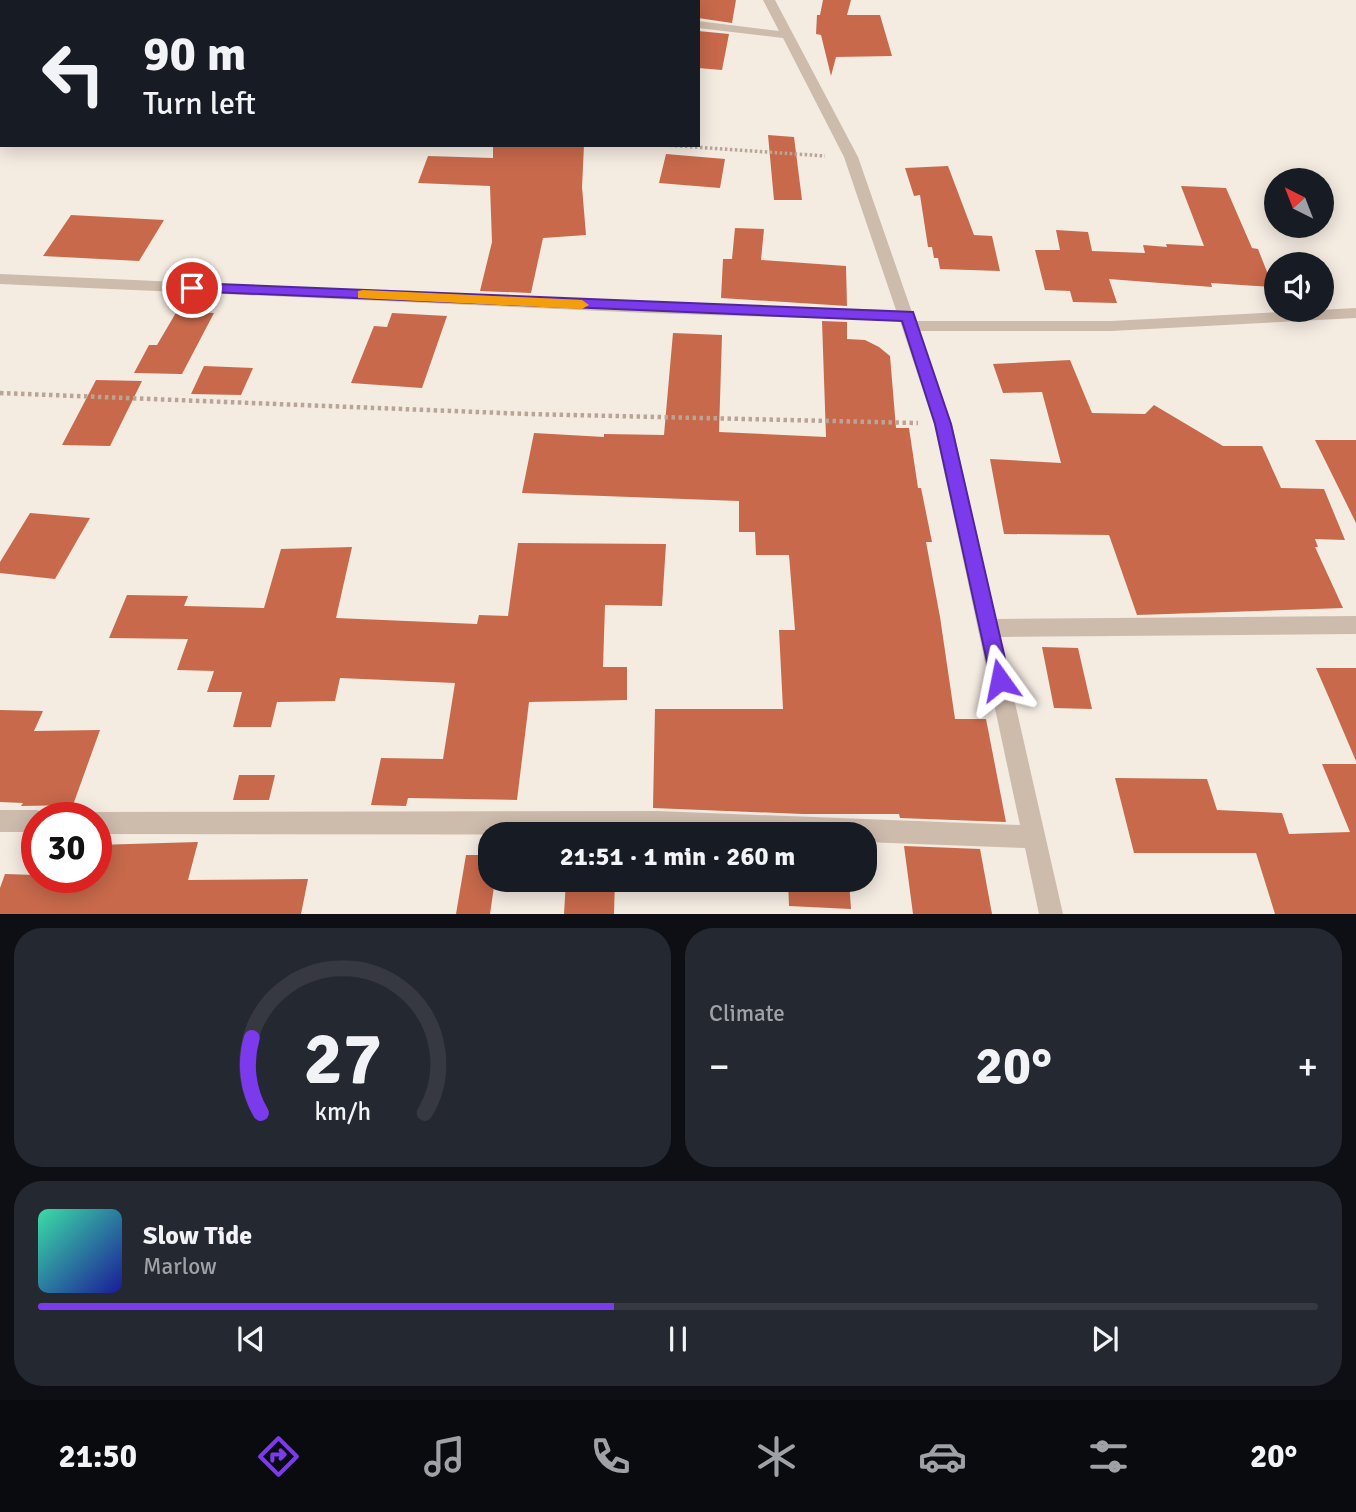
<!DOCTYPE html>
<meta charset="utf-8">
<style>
body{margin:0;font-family:Signika,sans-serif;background:#242831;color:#f1f3f6;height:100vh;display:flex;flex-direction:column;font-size:26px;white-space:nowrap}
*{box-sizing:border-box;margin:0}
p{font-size:23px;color:#9ea1a6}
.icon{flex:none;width:38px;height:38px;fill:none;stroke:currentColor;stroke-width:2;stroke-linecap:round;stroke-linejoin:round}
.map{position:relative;height:914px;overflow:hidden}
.sheet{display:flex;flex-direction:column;gap:14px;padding:14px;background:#0d0f14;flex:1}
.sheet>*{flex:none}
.guide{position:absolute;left:0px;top:0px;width:700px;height:147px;box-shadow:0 4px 18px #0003;background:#171b24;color:#f1f3f6;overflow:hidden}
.needle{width:46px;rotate:318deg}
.controls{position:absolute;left:1264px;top:168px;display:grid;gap:14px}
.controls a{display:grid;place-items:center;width:70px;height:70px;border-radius:50%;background:#171b24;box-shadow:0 4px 18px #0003;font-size:35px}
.speed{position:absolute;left:21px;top:802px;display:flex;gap:14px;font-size:35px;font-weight:700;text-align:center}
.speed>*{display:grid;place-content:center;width:91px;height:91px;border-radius:50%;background:#171b24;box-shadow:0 4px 18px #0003;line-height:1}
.speed .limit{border:10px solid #d22;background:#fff;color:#111}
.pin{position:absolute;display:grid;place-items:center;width:60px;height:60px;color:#fff;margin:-30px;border:4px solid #fff;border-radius:50%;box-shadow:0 2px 7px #0007}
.me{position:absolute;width:77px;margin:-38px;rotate:348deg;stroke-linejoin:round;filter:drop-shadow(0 0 5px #0008)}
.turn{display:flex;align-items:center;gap:24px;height:147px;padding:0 28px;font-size:32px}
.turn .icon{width:91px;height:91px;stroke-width:2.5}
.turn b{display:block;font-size:49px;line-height:60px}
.big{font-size:52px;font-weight:800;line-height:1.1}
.sheet .widget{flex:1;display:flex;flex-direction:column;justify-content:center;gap:10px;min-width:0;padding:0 24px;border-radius:28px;background:#242831}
.sheet .dial{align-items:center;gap:0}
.dial svg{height:182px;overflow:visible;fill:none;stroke:#363941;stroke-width:7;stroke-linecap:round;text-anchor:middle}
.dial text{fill:#f1f3f6;stroke:none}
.song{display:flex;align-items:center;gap:21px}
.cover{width:84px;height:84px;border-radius:10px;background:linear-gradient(135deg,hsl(160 70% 55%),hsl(240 70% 35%))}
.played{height:7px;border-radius:4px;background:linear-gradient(90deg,#7c3aed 45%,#363941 45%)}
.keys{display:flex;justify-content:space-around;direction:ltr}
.heat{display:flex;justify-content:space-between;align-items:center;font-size:38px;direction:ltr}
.sheet .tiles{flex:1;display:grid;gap:14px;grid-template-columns:1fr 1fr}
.widget:last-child{grid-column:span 2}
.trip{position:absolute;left:478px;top:822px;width:399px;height:70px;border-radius:28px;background:#171b24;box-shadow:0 4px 18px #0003;font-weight:800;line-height:70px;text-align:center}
.tab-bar{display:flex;height:112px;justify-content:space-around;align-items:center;background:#090b0e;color:#9ea1a6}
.tab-bar .icon{width:49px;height:49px}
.tab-bar .on{color:#7c3aed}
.tab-bar b{font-size:32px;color:#f1f3f6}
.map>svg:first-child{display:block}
.building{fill:#c8694b}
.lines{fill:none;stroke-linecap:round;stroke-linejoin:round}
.path-far1{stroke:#b9a596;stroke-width:3.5;stroke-dasharray:2.5 2.5;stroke-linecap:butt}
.path{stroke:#b9a596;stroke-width:4.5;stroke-dasharray:3.5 3.5;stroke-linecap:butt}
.minor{fill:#cdbbac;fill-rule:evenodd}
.route{fill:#7c3aed;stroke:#51269a;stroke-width:2}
.slow{fill:#f59e0b}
</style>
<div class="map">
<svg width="1356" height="914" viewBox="0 0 1356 914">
<rect width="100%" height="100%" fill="#f4ebe1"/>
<path class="building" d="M698,0H736L732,23L698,18Z
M823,0H851L847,15H880L892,56L836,57L831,76L821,35L816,34L817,15H820Z
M698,31L729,34L722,70L698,68Z
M768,135L794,137L802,200H774Z
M536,145H584L582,187L586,235L543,238L531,293L480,291L492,242L490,186L418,183L428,156L493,158V147Z
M666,154L725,159L720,188L659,183Z
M948,166L974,235L992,236L1000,271L940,269L938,258H934L932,247H928L920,195L914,196L905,168Z
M1181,186L1226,188L1252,248L1258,249L1273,287L1211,283L1212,287L1109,279L1117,303L1073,302L1070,291L1045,290L1035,250H1060L1056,230L1088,232L1092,251L1145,253L1143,245L1167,247L1166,244L1204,246Z
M71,215L164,220L139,261L43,256Z
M735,228L764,229L761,260L846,266L847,306L721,298L723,259H732Z
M177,311L214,313L182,374L134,373L149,345H157Z
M392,313L447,316L422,388L351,383L374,326L387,327Z
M822,321L847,322V339L865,340L879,347L890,356L896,428H909L918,488H921L932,542H926L940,617L955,719H986L1006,822L900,818L899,814H803L653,808L655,709H783L779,630H795L789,555H756L755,532H739V501L522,493L534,433L604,437V434L664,435L673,333L722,335L719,432L826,437Z
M1070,360L1092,413L1145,414L1154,405L1223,446H1262L1281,488L1324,489L1345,540L1315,539L1318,547H1315L1343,608L1137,615L1109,535L1004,534L990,459L1061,463L1042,392L1003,393L993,364Z
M204,366L253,368L241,395L191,394Z
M96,380L142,381L110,446L62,445Z
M1315,440H1356V523Z
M30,513L90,518L55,579L0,573V562Z
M518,543L666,544L662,606L605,605L603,667H627V700L529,702L517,800L408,798L406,806L371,805L381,758L443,759L455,683L340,678L335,701L277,702L271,727H233L242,692H207L214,671L177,670L188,639L109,638L127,595L188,596L184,606L264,608L281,549L352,547L336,618L477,624L479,615L508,616Z
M1042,647L1078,648L1092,709L1054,708Z
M1316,668H1356V761L1330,700Z
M0,710L43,711L34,731L100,730L73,805L21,806L23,803L0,802Z
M1322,764H1356V914H1275L1256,853H1134L1115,778L1207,779L1217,810L1282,813L1289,834L1350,832Z
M239,775H275L269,800H233Z
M198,842L188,880L308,879L301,914H0V888L5,874L96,877V845Z
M904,846L980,849L992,914H913Z
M466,855H490V880H495L490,914H456Z
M566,880H615L614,914H564Z
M788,880H849L851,909L789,906Z"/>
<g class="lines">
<path class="path-far1" d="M665,145L825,156"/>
<path class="path" d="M0,393L528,414L918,423"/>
<path class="minor" d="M181,0H226L227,2H183Z
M763,0H775L858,157L915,321H1111L1356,308V318L1111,331H919L952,424L996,619L1356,616V634L1000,637L1063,914H1039L1025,848L864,842V835L96,834V817H87L96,812L657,811L1020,825L934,424L900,321L648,313L0,284V274L648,303L896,310L844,157L783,38L698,28V21L779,31Z
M0,810H37L45,813L47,817H37V832H0Z"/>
</g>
<path class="route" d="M192,283L913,312L951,424L1010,680L1007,686L1000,689L994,686L991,680L935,424L902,321L187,291V284Z"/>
<path class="slow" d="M363,290L582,300L589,305L582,309L358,298V291Z"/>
</svg>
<div class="controls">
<a><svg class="needle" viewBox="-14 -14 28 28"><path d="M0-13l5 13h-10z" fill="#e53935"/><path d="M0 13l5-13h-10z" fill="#9ea1a6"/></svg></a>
<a><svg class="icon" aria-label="sound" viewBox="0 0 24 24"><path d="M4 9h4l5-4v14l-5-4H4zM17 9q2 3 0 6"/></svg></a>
</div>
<div class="speed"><div class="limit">30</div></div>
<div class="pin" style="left:192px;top:288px;background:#d93025"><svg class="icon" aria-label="arrive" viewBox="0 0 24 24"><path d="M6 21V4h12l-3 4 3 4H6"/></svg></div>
<svg class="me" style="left:1000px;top:680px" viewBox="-20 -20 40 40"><path d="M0-17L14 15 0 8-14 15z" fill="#7c3aed" stroke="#fff" stroke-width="4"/></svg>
<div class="trip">21:51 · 1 min · 260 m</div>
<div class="guide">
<div class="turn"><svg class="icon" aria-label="left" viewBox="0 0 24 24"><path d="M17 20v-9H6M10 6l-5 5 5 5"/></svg><div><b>90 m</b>Turn left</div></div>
</div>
</div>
<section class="sheet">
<div class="tiles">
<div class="widget dial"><svg viewBox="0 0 100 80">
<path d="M14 69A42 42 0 1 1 86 69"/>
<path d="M14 69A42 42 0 0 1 10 36" stroke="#7c3aed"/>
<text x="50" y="56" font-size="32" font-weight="700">27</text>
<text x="50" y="72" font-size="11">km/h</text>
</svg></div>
<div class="widget"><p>Climate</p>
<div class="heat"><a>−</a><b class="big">20°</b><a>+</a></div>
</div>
<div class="widget">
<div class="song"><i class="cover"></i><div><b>Slow Tide</b><p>Marlow</p></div></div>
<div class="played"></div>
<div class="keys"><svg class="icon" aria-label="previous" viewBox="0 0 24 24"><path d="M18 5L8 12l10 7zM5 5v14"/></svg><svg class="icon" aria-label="pause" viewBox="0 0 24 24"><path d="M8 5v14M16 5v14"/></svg><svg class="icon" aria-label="next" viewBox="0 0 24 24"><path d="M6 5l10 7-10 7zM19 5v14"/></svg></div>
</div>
</div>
</section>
<nav class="tab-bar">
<b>21:50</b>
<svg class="icon on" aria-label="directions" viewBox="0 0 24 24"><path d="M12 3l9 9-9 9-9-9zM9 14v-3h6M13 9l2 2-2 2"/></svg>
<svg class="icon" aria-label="music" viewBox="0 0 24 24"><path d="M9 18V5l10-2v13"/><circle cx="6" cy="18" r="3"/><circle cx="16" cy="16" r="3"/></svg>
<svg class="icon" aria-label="phone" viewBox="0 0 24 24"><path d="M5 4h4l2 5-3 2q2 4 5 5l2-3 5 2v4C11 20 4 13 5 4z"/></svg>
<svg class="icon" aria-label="climate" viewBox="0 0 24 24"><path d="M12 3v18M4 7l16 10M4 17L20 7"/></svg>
<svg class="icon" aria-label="car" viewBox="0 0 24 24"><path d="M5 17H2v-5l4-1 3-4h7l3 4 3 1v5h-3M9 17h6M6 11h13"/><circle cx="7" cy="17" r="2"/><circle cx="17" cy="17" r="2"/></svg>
<svg class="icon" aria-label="filters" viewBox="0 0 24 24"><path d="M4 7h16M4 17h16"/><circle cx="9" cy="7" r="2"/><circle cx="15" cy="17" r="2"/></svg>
<b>20°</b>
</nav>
